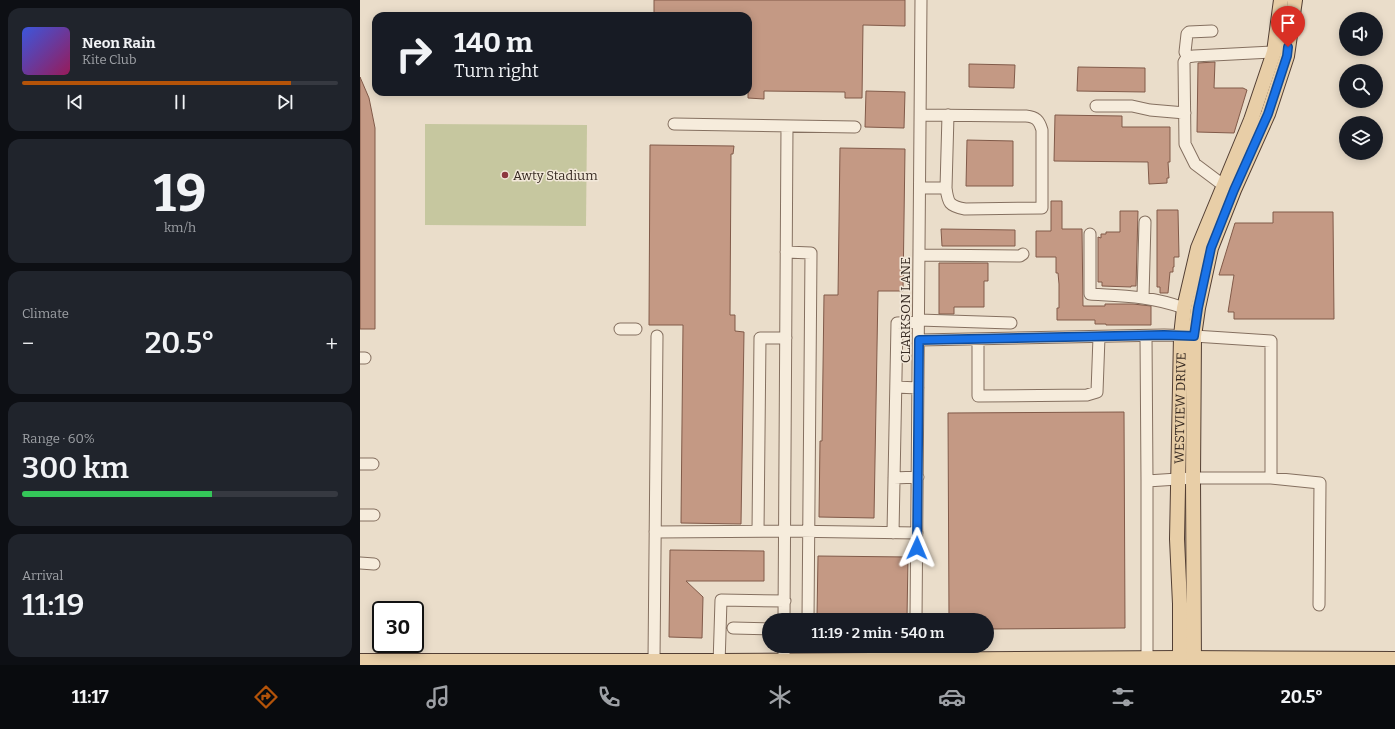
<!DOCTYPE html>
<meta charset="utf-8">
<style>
body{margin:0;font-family:Bitter,serif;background:#20242c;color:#f1f3f6;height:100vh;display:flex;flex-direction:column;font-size:15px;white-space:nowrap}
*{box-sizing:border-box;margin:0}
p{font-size:13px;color:#9ea1a6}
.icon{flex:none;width:22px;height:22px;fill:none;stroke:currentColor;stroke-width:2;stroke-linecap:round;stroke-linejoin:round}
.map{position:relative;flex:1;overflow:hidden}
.drawer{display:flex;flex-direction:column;gap:8px;padding:8px;background:#0d0f14;width:360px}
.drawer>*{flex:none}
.banner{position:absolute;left:12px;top:12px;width:380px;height:84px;border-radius:12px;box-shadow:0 2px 10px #0003;background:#171b24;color:#f1f3f6;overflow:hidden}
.tools{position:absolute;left:979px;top:12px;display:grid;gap:8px}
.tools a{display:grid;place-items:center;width:44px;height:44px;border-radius:50%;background:#171b24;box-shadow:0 2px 10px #0003;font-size:20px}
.speed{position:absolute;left:12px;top:601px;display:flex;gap:8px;font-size:20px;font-weight:700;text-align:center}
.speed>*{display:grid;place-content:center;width:52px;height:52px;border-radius:50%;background:#171b24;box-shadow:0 2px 10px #0003;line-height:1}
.speed .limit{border:2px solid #111;border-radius:6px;background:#fff;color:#111}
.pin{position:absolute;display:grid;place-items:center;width:34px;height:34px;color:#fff;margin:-41px -17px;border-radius:50% 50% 50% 0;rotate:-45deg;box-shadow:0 0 4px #0007}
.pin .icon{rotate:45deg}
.me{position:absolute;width:44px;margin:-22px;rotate:1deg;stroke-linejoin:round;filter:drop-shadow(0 0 3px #0008)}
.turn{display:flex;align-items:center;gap:14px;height:84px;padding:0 16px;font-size:18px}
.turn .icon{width:52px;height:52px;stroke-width:2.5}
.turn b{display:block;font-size:28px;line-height:34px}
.big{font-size:30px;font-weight:600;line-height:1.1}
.drawer .tile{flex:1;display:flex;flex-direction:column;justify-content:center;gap:6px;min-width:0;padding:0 14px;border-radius:12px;background:#20242c}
.drawer .dial{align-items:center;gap:0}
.dial b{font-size:52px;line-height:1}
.song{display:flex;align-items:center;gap:12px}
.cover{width:48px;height:48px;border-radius:6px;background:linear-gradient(135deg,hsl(230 70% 55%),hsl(330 70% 35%))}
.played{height:4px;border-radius:2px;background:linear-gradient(90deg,#b45309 85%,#363941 85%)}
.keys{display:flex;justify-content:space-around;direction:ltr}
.heat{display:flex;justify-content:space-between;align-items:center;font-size:22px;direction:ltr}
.charge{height:6px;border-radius:3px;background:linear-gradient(90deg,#34c759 60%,#363941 0)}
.trip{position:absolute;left:402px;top:613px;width:232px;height:40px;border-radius:20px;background:#171b24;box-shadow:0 2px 10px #0003;font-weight:600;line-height:40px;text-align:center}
.dock{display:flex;height:64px;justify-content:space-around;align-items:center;background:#090b0e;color:#9ea1a6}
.dock .icon{width:28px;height:28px}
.dock .current{color:#b45309}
.dock b{font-size:18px;color:#f1f3f6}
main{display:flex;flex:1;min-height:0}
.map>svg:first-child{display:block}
.green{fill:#c6c79f}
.building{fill:#c49984;stroke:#815a49}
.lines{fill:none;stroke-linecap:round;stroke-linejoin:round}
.minor-casing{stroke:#857060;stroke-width:13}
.major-casing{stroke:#533f34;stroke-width:16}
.minor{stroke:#f6ecdc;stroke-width:11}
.major{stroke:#e8cea7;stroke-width:14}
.route-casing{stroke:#114b97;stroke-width:10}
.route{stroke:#1a73e8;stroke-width:7}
.poi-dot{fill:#8d373f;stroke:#f2e8d9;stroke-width:1.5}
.labels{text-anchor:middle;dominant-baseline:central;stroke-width:3;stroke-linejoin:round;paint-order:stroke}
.poi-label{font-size:13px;fill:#372a22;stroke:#f2e8d9;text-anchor:start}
.street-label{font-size:13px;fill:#372a22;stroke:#f2e8d9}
</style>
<main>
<section class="drawer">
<div class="tile">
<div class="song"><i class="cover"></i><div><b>Neon Rain</b><p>Kite Club</p></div></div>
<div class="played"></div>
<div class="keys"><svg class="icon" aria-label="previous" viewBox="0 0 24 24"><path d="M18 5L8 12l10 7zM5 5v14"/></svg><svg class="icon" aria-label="pause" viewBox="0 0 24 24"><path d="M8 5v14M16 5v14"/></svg><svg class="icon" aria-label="next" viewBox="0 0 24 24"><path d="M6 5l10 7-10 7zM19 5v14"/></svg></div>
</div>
<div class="tile dial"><b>19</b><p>km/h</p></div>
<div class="tile"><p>Climate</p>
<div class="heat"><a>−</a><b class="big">20.5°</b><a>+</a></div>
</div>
<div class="tile"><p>Range · 60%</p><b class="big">300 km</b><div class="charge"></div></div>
<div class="tile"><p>Arrival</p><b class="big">11:19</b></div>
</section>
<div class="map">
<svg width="1035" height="665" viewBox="0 0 1035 665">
<rect width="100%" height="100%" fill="#eaddca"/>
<path class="green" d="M65,124L227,125L226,226L65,225Z"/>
<path class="building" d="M294,0H545V26L503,25L502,98H485V92L404,91V99L388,98V16H294Z
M855,62L854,88H883L887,90L874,133L837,132L838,63Z
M609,64L655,65L654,88L609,87Z
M718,67L785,68V92L717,91Z
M0,77L9,98L15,128V329H0Z
M506,91L545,92L544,128L505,127Z
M695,115L762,116V127H810V162H808L809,178H807V183L789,184L788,162L694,161Z
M607,140L653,141V186H606Z
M290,145L374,146L373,154H371L370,315H375V331L384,332L381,524L321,523L323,325H289Z
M480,148L545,149L543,291H518L514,518L459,517L460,441H462L464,295H478Z
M691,201H702V229H722L723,306H745V304H773L791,306V325H746V324H735V320H697V308H699V284L698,273H696V257H676V231H691Z
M797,210H818L819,257H814V267H813V272H810L808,293H800V287H797Z
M760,211H778L776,286H771V287L742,286V282H738V237L741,238V234H746V232H760Z
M913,212H973L974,319H874V312H868L874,275H859L875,223H913Z
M581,229L655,230V246H582Z
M579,263H628V281H624V307H594V314H579Z
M764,412L765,628L627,629V620H589L588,413Z
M310,550L404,551V581H326L343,597L342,638L309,637Z
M458,556L548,557L547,618L457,617Z"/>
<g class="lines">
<g class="minor-casing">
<path id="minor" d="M827,57L825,52L827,34L829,32L852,31
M736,106H772L790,110L825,113
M561,115L666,116C676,117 679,120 682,130V208L605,209C589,206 588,203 586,188L588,115
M314,124L495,127
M863,185L835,164L825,144L824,62L827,57L834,56L914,52
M560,188H586
M730,234V294C764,296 791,296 824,308
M426,252L451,253L448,620
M559,255L660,256L663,254
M783,297L785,222
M559,320L651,323
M260,329H276
M618,339V396L727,395L737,392L739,337
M559,340L804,335L834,336L911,341V478H833L787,481L786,336
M0,358H5
M536,387L558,388
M0,464H13
M534,478L558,477
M911,478L960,483L959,605
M787,481V659
M0,515H14
M398,531L400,338H426
M295,532L425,531L557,533
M533,533L537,323L559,322
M0,563L14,564
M424,620L427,126
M556,620L561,0
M373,628L409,629
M532,660V646
M294,661L297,336
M424,661V646
M359,665L361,600L425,601
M556,665V646"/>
</g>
<g class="major-casing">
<g id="major">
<path d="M0,661H359L820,658L1035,659"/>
<path id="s1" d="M820,665V604L817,539L821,336L824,308L838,248L891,120L914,52L921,0"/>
<path d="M834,665L833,478L834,336L838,308L851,248L874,190L908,114L927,56L935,0"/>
</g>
</g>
<use href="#minor" class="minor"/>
<use href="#major" class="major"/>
</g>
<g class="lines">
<g class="route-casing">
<path id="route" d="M557,548L559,340L804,335L834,336L838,308L851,248L874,190L908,114L927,56L928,47"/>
</g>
<use href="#route" class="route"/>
</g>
<circle class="poi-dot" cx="145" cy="175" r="4"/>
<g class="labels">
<g class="poi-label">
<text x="153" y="175">Awty Stadium</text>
</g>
<g class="street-label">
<text transform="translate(545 310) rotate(-90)">CLARKSON LANE</text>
<text stroke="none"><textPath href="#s1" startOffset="257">WESTVIEW DRIVE</textPath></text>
</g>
</g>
</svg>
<div class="tools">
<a><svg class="icon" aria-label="sound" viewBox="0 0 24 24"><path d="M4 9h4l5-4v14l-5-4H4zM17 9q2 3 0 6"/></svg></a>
<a><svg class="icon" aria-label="search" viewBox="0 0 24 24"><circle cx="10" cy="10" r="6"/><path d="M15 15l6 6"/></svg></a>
<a><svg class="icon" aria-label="layers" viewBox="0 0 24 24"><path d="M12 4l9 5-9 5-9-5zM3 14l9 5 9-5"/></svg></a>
</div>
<div class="speed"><div class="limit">30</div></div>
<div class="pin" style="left:928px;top:47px;background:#d93025"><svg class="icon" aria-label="arrive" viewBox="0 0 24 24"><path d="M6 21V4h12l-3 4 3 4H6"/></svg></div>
<svg class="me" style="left:557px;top:548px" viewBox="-20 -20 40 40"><path d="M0-17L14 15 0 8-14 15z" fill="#1a73e8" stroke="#fff" stroke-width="4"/></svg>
<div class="trip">11:19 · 2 min · 540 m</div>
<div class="banner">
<div class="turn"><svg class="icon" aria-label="right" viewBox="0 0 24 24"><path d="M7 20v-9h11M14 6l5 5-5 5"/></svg><div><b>140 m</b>Turn right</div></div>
</div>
</div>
</main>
<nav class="dock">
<b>11:17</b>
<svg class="icon current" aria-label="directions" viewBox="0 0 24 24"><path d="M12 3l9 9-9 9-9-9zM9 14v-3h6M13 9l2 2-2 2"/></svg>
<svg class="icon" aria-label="music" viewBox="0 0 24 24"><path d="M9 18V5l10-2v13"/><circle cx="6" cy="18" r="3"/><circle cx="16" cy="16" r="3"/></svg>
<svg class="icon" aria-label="phone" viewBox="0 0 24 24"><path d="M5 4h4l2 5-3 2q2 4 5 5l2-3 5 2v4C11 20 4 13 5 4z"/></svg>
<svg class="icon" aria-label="climate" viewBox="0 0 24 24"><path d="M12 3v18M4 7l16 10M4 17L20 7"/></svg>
<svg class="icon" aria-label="car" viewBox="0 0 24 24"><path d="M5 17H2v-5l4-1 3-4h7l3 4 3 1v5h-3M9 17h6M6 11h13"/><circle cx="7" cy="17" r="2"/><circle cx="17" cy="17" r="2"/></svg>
<svg class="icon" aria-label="filters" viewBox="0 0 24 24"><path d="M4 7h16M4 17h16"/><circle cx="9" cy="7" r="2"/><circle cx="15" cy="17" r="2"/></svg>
<b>20.5°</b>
</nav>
